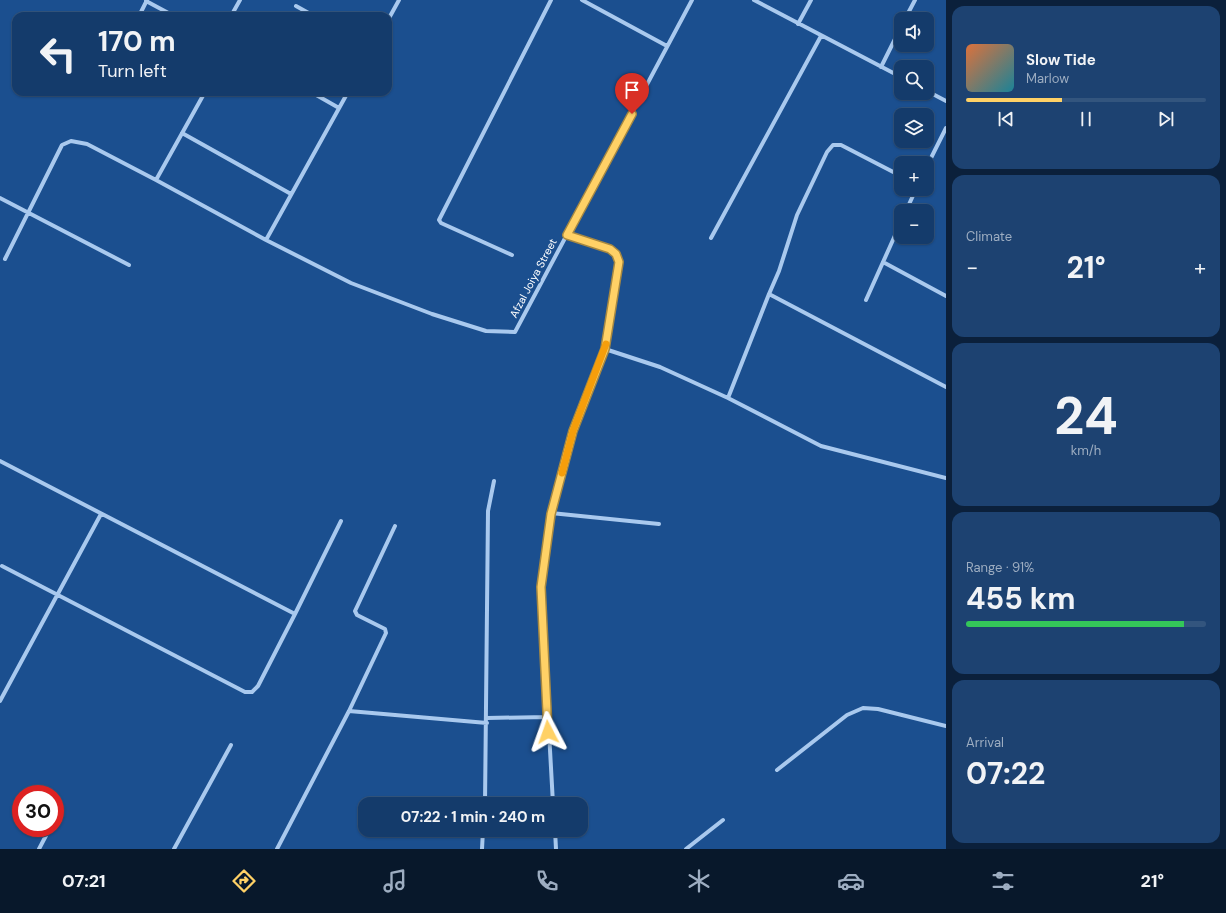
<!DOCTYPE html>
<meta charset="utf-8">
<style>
body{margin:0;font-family:"DM Sans",sans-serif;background:#1d4271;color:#f1f3f6;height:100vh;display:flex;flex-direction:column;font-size:15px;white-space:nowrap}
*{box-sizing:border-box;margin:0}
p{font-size:13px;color:#9dadc1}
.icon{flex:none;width:22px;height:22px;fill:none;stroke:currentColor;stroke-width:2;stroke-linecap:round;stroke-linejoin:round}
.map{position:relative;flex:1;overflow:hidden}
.details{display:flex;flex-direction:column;gap:6px;padding:6px;background:#0b203b;width:280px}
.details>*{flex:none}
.guide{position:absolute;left:12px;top:12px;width:380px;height:84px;border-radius:12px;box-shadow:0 1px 3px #0004,0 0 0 1px #33557e;background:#143b6b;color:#f1f3f6;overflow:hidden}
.controls{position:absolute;left:894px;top:12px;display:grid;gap:8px}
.controls a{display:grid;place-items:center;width:40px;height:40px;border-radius:8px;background:#143b6b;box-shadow:0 1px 3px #0004,0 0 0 1px #33557e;font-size:20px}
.speed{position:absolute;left:12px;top:785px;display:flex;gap:8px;font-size:20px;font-weight:700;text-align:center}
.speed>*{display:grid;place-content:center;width:52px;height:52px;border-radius:50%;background:#143b6b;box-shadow:0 1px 3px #0004,0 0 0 1px #33557e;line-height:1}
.speed .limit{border:6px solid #d22;background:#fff;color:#111}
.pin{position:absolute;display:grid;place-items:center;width:34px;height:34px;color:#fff;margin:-41px -17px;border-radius:50% 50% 50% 0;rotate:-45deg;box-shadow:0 0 4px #0007}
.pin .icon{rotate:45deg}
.me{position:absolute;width:44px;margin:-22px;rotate:356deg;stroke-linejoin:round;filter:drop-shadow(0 0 3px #0008)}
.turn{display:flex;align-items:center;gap:14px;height:84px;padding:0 20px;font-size:18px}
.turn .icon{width:52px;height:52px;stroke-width:2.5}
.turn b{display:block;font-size:28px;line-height:34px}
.big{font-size:30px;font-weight:700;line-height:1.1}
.details .tile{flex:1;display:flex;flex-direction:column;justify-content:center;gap:6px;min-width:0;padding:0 14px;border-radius:12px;background:#1d4271}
.details .dial{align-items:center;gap:0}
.dial b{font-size:52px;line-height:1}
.song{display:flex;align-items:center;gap:12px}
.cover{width:48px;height:48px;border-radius:6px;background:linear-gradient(135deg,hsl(20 70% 55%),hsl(190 70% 35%))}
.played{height:4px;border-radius:2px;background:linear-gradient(90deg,#ffd166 40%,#33557e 40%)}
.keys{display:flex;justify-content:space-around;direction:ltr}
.heat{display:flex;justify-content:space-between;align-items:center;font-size:22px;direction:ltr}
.charge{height:6px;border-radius:3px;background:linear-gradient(90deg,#34c759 91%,#33557e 0)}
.trip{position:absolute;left:358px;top:797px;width:230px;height:40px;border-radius:12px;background:#143b6b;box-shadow:0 1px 3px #0004,0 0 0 1px #33557e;font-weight:700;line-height:40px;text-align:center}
.tabs{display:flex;height:64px;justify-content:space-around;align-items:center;background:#08182b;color:#9dadc1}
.tabs .icon{width:28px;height:28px}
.tabs .active{color:#ffd166}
.tabs b{font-size:18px;color:#f1f3f6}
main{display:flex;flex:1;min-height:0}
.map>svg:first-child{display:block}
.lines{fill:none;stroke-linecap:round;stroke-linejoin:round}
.minor{stroke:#a9c9ee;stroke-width:4}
.route-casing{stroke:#a68842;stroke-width:10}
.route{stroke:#ffd166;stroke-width:7}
.slow{stroke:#f59e0b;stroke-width:7}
.labels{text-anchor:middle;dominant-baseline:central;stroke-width:4;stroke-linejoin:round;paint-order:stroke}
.street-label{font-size:11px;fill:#fff;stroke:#1b4f8f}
</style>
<main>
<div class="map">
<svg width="946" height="849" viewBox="0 0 946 849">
<rect width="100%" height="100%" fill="#1b4f8f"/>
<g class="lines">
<path class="minor" d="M582,0L667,46
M754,0L901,77
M146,1L174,16
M296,6L314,16
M139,16L147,0
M231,16L240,0
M905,19L915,0
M388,20L399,0
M798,24L811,0
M881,67L901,27
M927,91L946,101
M311,92L339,108
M97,95L98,92
M182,133L291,194
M927,166L946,128
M156,180L205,92
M0,198L129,265
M906,211L916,189
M711,238L821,36
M266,240L348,92
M512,255L441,223L439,220L551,0
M5,259L62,145L71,141L87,144L156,180L266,240L351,283L432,314L486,331L515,332L692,0
M883,262L946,296
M769,294L946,387
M866,300L901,222
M605,349L660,367L728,398L821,446L946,478
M728,398L769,294L779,271L797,215L827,152L833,145H841L901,176
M0,461L295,614L258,686L252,692H245L2,566
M551,513L659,524
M295,614L341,521
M0,701L101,514
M349,711L487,723
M487,718L547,717
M777,770L847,715L863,708L878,709L946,726
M485,804L488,511L494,481
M553,804L541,587L551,513L573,431L605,349L619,262L616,254L610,249L567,235
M55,818L57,814
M555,830L556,849
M39,849L50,828
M174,849L231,745
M277,849L349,711L386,633L385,629L357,615L355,611L395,526
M482,849L483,830
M686,849L723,820"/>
</g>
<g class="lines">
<g class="route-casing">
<path id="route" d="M548,732L541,587L551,514L573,431L605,349L619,262L616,254L610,249L567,235L632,114"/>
</g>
<use href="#route" class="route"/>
<path class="slow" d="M562,473L573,431L606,344"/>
</g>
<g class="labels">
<g class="street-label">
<text transform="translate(533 278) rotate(-62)">Afzal Joiya Street</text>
</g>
</g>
</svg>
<div class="controls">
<a><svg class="icon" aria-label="sound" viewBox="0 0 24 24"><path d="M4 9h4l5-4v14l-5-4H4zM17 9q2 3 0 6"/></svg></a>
<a><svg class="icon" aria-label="search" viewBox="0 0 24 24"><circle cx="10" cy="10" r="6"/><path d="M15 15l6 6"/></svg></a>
<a><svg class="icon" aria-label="layers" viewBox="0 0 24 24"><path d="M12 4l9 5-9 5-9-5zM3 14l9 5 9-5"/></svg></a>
<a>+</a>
<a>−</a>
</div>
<div class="speed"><div class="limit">30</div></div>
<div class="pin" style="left:632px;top:114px;background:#d93025"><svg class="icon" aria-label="arrive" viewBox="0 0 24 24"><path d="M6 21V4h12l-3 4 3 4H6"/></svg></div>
<svg class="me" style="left:548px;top:732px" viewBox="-20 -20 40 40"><path d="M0-17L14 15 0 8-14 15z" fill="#ffd166" stroke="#fff" stroke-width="4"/></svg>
<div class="trip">07:22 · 1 min · 240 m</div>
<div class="guide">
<div class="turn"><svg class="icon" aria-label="left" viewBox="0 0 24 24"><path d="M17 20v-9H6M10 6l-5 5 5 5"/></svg><div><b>170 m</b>Turn left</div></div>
</div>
</div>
<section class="details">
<div class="tile">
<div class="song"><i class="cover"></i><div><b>Slow Tide</b><p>Marlow</p></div></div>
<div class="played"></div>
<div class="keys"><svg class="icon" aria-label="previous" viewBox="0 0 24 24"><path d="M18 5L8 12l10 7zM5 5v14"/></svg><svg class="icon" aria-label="pause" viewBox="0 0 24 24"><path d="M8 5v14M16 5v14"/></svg><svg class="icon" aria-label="next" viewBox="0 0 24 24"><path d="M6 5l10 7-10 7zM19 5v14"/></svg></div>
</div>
<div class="tile"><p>Climate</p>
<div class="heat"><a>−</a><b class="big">21°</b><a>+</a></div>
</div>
<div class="tile dial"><b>24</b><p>km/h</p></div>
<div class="tile"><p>Range · 91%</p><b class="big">455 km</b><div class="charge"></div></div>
<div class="tile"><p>Arrival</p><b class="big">07:22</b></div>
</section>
</main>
<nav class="tabs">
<b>07:21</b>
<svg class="icon active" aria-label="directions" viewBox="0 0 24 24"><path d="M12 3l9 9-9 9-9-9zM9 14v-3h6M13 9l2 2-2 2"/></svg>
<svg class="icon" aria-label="music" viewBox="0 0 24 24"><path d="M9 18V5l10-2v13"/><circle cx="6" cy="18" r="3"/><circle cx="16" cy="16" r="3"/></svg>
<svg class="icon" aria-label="phone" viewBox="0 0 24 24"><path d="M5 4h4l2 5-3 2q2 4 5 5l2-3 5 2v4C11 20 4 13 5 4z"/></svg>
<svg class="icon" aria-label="climate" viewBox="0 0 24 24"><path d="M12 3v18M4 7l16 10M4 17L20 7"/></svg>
<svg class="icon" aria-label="car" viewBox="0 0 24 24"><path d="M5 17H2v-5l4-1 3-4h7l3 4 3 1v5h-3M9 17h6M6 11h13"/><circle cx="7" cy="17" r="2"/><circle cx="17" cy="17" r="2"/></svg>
<svg class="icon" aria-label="filters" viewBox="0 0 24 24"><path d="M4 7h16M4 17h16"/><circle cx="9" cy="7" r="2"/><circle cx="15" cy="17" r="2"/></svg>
<b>21°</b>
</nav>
